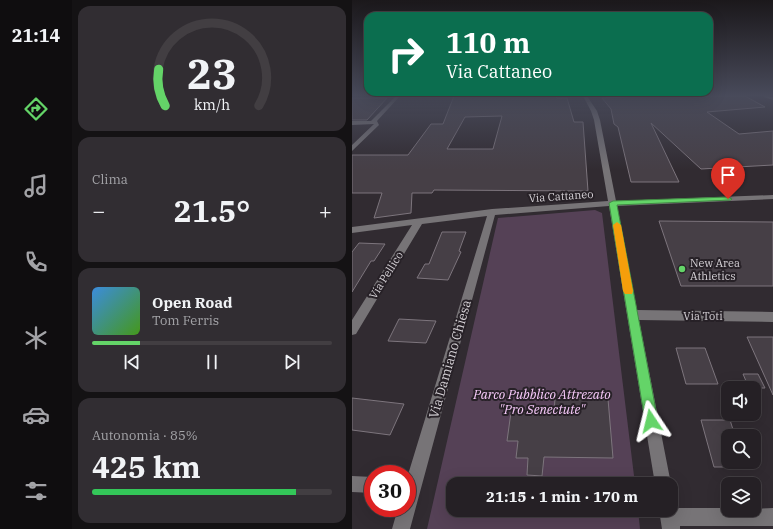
<!DOCTYPE html>
<html lang="it">
<meta charset="utf-8">
<style>
body{margin:0;font-family:"IBM Plex Serif",serif;background:#312d32;color:#f1f3f6;height:100vh;display:flex;flex-direction:column;font-size:15px;white-space:nowrap}
*{box-sizing:border-box;margin:0}
p{font-size:13px;color:#a3a3a7}
.icon{flex:none;width:22px;height:22px;fill:none;stroke:currentColor;stroke-width:2;stroke-linecap:round;stroke-linejoin:round}
.map{position:relative;flex:1;overflow:hidden}
.drawer{display:flex;flex-direction:column;gap:6px;padding:6px;background:#141214;width:280px}
.drawer>*{flex:none}
.guide{position:absolute;left:12px;top:12px;width:349px;height:84px;border-radius:12px;box-shadow:0 4px 16px #0002,0 0 0 1px #423e42;background:#0b6e4f;color:#fff;overflow:hidden}
.tools{position:absolute;left:369px;top:381px;display:grid;gap:8px}
.tools a{display:grid;place-items:center;width:40px;height:40px;border-radius:8px;background:#252025;box-shadow:0 4px 16px #0002,0 0 0 1px #423e42;font-size:20px}
.speed{position:absolute;left:12px;top:465px;display:flex;gap:8px;font-size:20px;font-weight:700;text-align:center}
.speed>*{display:grid;place-content:center;width:52px;height:52px;border-radius:50%;background:#252025;box-shadow:0 4px 16px #0002,0 0 0 1px #423e42;line-height:1}
.speed .limit{border:6px solid #d22;background:#fff;color:#111}
.pin{position:absolute;display:grid;place-items:center;width:34px;height:34px;color:#fff;margin:-41px -17px;border-radius:50% 50% 50% 0;rotate:-45deg;box-shadow:0 0 4px #0007}
.pin .icon{rotate:45deg}
.me{position:absolute;width:44px;margin:-22px;rotate:350deg;stroke-linejoin:round;filter:drop-shadow(0 0 3px #0008)}
.turn{display:flex;align-items:center;gap:14px;height:84px;padding:0 16px;font-size:18px}
.turn .icon{width:52px;height:52px;stroke-width:2.5}
.turn b{display:block;font-size:28px;line-height:34px}
.big{font-size:30px;font-weight:800;line-height:1.1}
.drawer .tile{flex:1;display:flex;flex-direction:column;justify-content:center;gap:6px;min-width:0;padding:0 14px;border-radius:12px;background:#312d32}
.drawer .dial{align-items:center;gap:0}
.dial svg{height:104px;overflow:visible;fill:none;stroke:#423e42;stroke-width:7;stroke-linecap:round;text-anchor:middle}
.dial text{fill:#f1f3f6;stroke:none}
.song{display:flex;align-items:center;gap:12px}
.cover{width:48px;height:48px;border-radius:6px;background:linear-gradient(135deg,hsl(210 70% 55%),hsl(100 70% 35%))}
.played{height:4px;border-radius:2px;background:linear-gradient(90deg,#64d468 20%,#423e42 20%)}
.keys{display:flex;justify-content:space-around;direction:ltr}
.heat{display:flex;justify-content:space-between;align-items:center;font-size:22px;direction:ltr}
.charge{height:6px;border-radius:3px;background:linear-gradient(90deg,#34c759 85%,#423e42 0)}
.trip{position:absolute;left:94px;top:477px;width:232px;height:40px;border-radius:12px;background:#252025;box-shadow:0 4px 16px #0002,0 0 0 1px #423e42;font-weight:800;line-height:40px;text-align:center}
main{display:flex;flex:1;min-height:0}
.menu{display:flex;flex-direction:column;width:72px;justify-content:space-around;align-items:center;background:#0f0d0f;color:#a3a3a7}
.menu .icon{width:28px;height:28px}
.menu .selected{color:#64d468}
.menu b{font-size:18px;color:#f1f3f6}
.map>svg:first-child{display:block}
.green{fill:#554156}
.building{fill:#463f46;stroke:#7d757d;fill-rule:evenodd}
.lines{fill:none;stroke-linecap:round;stroke-linejoin:round}
.minor{fill:#777477;fill-rule:evenodd}
.route{fill:#64d468;stroke:#418a44}
.slow{fill:#f59e0b}
.poi-dot{fill:#64d468;stroke:#272127;stroke-width:1.5}
.labels{text-anchor:middle;dominant-baseline:central;stroke-width:4;stroke-linejoin:round;paint-order:stroke}
.street-label{font-size:11px;fill:#d5d1d6;stroke:#272127}
.poi-label{font-size:11px;fill:#d5d1d6;stroke:#272127;text-anchor:start}
.near-street-label{font-size:13px;fill:#d5d1d6;stroke:#272127}
.near-park-label{font-size:13px;font-style:italic;fill:#faccfd;stroke:#272127}
</style>
<main>
<nav class="menu">
<b>21:14</b>
<svg class="icon selected" aria-label="directions" viewBox="0 0 24 24"><path d="M12 3l9 9-9 9-9-9zM9 14v-3h6M13 9l2 2-2 2"/></svg>
<svg class="icon" aria-label="music" viewBox="0 0 24 24"><path d="M9 18V5l10-2v13"/><circle cx="6" cy="18" r="3"/><circle cx="16" cy="16" r="3"/></svg>
<svg class="icon" aria-label="phone" viewBox="0 0 24 24"><path d="M5 4h4l2 5-3 2q2 4 5 5l2-3 5 2v4C11 20 4 13 5 4z"/></svg>
<svg class="icon" aria-label="climate" viewBox="0 0 24 24"><path d="M12 3v18M4 7l16 10M4 17L20 7"/></svg>
<svg class="icon" aria-label="car" viewBox="0 0 24 24"><path d="M5 17H2v-5l4-1 3-4h7l3 4 3 1v5h-3M9 17h6M6 11h13"/><circle cx="7" cy="17" r="2"/><circle cx="17" cy="17" r="2"/></svg>
<svg class="icon" aria-label="filters" viewBox="0 0 24 24"><path d="M4 7h16M4 17h16"/><circle cx="9" cy="7" r="2"/><circle cx="15" cy="17" r="2"/></svg>
</nav>
<section class="drawer">
<div class="tile dial"><svg viewBox="0 0 100 80">
<path d="M14 69A42 42 0 1 1 86 69"/>
<path d="M14 69A42 42 0 0 1 9 41" stroke="#64d468"/>
<text x="50" y="56" font-size="32" font-weight="700">23</text>
<text x="50" y="72" font-size="11">km/h</text>
</svg></div>
<div class="tile"><p>Clima</p>
<div class="heat"><a>−</a><b class="big">21.5°</b><a>+</a></div>
</div>
<div class="tile">
<div class="song"><i class="cover"></i><div><b>Open Road</b><p>Tom Ferris</p></div></div>
<div class="played"></div>
<div class="keys"><svg class="icon" aria-label="previous" viewBox="0 0 24 24"><path d="M18 5L8 12l10 7zM5 5v14"/></svg><svg class="icon" aria-label="pause" viewBox="0 0 24 24"><path d="M8 5v14M16 5v14"/></svg><svg class="icon" aria-label="next" viewBox="0 0 24 24"><path d="M6 5l10 7-10 7zM19 5v14"/></svg></div>
</div>
<div class="tile"><p>Autonomia · 85%</p><b class="big">425 km</b><div class="charge"></div></div>
</section>
<div class="map">
<svg width="421" height="529" viewBox="0 0 421 529">
<rect width="100%" height="100%" fill="#312b31"/>
<path class="green" d="M243,210L250,213L283,484H101V510H286L288,529H75L146,218Z"/>
<path class="building" d="M102,96H204L205,98H215L222,122H231L236,191L82,190L80,193H60L59,213L22,218L30,193H0V155H56L79,124H91ZM150,116L141,149H95L113,117Z
M292,96H393L413,107L355,112L387,134L421,131V165L349,169L299,123L327,182H279L266,127L262,124L259,109L250,98Z
M0,98H35L15,120H0Z
M307,221L421,222V286H329Z
M90,232H114L107,251L109,252L96,280L65,278L73,264H77Z
M7,243L33,244L22,261H19L0,292V252Z
M47,319L84,321L74,343L36,341Z
M395,337H421V395Z
M324,348H353L366,384H334Z
M391,374H406L413,388H397Z
M0,398L52,404L38,435L0,430Z
M203,398L256,399L261,458L192,457L190,476L175,475L176,458H164L166,441H155L159,412L202,413Z
M349,420H378L383,436H376V467H362Z"/>
<g class="lines">
<path class="minor" d="M44,96H48L25,121L27,125L0,151V145L22,124L0,125V121H19Z
M231,96H235L245,111L248,120L264,201L421,195V199L265,206L285,310L421,312V322L287,320L319,484H303L257,206L143,215L58,529H40L46,508H55V478L135,216L70,224L4,334L0,335V320L60,225L0,233V227L140,209L256,201L242,120L239,111Z
M412,96L421,97V100L412,97Z
M0,476L21,477V493L0,492Z
M319,502L322,504L324,508H376V510L421,508V526H328V529H310L307,510H319Z"/>
</g>
<linearGradient id="sky" x2="0" y2="1"><stop stop-color="#1b181b"/><stop offset="0.56" stop-color="#484a5a"/><stop offset="1" stop-color="#484a5a" stop-opacity="0"/></linearGradient>
<rect width="421" height="170" fill="url(#sky)"/>
<path class="route" d="M376,197L380,199L379,200L265,205L306,421L304,425L299,427L295,425L293,421L257,203L261,201Z"/>
<path class="slow" d="M265,222L269,225L281,291L280,294H273L271,291L261,225Z"/>
<circle class="poi-dot" cx="330" cy="269" r="4"/>
<g class="labels">
<g class="street-label">
<text transform="translate(209 196) rotate(-4)">Via Cattaneo</text>
<text transform="translate(34 275) rotate(-58)">Via Pellico</text>
<text x="351" y="316">Via Toti</text>
</g>
<g class="poi-label">
<text x="338" y="263">New Area<tspan x="338" dy="13">Athletics</tspan></text>
</g>
<g class="near-street-label">
<text transform="translate(98 359) rotate(-74)">Via Damiano Chiesa</text>
</g>
<g class="near-park-label">
<text x="190" y="394">Parco Pubblico Attrezato<tspan x="190" dy="15">"Pro Senectute"</tspan></text>
</g>
</g>
</svg>
<div class="tools">
<a><svg class="icon" aria-label="sound" viewBox="0 0 24 24"><path d="M4 9h4l5-4v14l-5-4H4zM17 9q2 3 0 6"/></svg></a>
<a><svg class="icon" aria-label="search" viewBox="0 0 24 24"><circle cx="10" cy="10" r="6"/><path d="M15 15l6 6"/></svg></a>
<a><svg class="icon" aria-label="layers" viewBox="0 0 24 24"><path d="M12 4l9 5-9 5-9-5zM3 14l9 5 9-5"/></svg></a>
</div>
<div class="speed"><div class="limit">30</div></div>
<div class="pin" style="left:376px;top:199px;background:#d93025"><svg class="icon" aria-label="arrive" viewBox="0 0 24 24"><path d="M6 21V4h12l-3 4 3 4H6"/></svg></div>
<svg class="me" style="left:299px;top:421px" viewBox="-20 -20 40 40"><path d="M0-17L14 15 0 8-14 15z" fill="#64d468" stroke="#fff" stroke-width="4"/></svg>
<div class="trip">21:15 · 1 min · 170 m</div>
<div class="guide">
<div class="turn"><svg class="icon" aria-label="right" viewBox="0 0 24 24"><path d="M7 20v-9h11M14 6l5 5-5 5"/></svg><div><b>110 m</b>Via Cattaneo</div></div>
</div>
</div>
</main>
